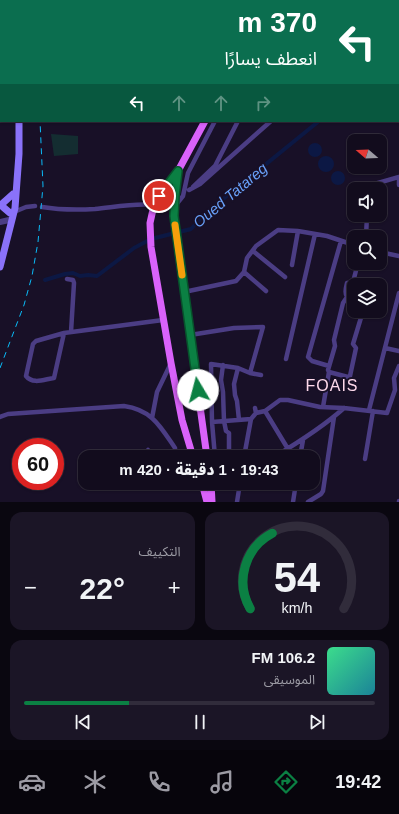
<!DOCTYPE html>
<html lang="ar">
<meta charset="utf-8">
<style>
body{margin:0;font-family:Arial,"Noto Sans Arabic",sans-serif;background:#1b1526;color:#f1f3f6;direction:rtl;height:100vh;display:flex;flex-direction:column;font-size:15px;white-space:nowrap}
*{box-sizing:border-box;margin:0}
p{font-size:13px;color:#9c9ba4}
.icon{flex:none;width:22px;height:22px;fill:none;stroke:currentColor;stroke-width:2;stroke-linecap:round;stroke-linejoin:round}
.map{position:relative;height:502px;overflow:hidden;direction:ltr}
.details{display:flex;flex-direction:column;gap:10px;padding:10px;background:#0a0710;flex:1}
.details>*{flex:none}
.guide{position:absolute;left:0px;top:0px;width:399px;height:122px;box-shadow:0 1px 3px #0004,0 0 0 1px #312c3b;direction:rtl;background:#0b6e4f;color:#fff;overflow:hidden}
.needle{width:26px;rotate:289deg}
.tools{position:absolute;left:347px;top:134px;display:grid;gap:8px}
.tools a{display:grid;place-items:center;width:40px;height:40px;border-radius:8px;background:#120c1d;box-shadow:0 1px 3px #0004,0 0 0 1px #312c3b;font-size:20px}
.speed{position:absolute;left:12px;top:438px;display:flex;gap:8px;font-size:20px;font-weight:700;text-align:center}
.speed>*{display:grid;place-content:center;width:52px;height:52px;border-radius:50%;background:#120c1d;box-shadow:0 1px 3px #0004,0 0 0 1px #312c3b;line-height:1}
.speed .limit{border:6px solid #d22;background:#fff;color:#111}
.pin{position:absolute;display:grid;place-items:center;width:34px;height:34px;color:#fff;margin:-17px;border:2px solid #fff;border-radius:50%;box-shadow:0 1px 4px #0007}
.me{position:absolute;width:44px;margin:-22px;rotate:352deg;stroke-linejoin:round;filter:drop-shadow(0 0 3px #0008)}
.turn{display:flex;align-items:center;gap:14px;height:84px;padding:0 16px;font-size:18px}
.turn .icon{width:52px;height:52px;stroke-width:2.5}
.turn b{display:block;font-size:28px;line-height:34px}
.lanes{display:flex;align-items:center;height:38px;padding:0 16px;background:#0003;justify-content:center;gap:20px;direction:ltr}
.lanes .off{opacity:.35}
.big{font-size:30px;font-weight:800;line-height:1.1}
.details .card{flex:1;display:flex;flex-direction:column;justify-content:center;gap:6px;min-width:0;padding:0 14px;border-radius:12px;background:#1b1526}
.details .dial{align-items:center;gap:0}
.dial svg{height:104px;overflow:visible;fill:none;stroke:#312c3b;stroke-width:7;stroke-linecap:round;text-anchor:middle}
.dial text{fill:#f1f3f6;stroke:none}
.song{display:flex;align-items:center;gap:12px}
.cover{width:48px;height:48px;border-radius:6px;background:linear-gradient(135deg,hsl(150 70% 55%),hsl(190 70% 35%))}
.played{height:4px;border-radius:2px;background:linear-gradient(90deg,#0b8043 30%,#312c3b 30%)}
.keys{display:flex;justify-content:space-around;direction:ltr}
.heat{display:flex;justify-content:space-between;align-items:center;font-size:22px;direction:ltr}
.details .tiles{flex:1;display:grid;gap:10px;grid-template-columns:1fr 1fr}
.card:last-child{grid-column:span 2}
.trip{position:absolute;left:78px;top:450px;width:242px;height:40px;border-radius:12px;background:#120c1d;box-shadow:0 1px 3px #0004,0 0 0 1px #312c3b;font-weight:800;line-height:40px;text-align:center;direction:rtl}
.menu{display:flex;height:64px;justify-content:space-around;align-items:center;background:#07050c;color:#9c9ba4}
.menu .icon{width:28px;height:28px}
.menu .current{color:#0b8043}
.menu b{font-size:18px;color:#f1f3f6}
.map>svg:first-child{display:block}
.green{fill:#142d31}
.water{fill:#0c1844}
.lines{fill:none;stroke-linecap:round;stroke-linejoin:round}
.canal{stroke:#0c1844;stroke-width:4}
.minor{stroke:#4b3d84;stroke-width:4.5}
.tertiary{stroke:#4b3d84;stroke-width:6}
.secondary{stroke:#8a72fa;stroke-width:7}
.primary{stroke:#d962fa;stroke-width:7}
.rail{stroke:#0abbf7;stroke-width:1;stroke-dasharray:6 5;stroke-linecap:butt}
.route-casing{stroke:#07532c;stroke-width:10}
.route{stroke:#0b8043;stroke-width:7}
.slow{stroke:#f59e0b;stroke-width:7}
.labels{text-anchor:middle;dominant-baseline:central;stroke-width:4;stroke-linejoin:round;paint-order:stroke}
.water-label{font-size:15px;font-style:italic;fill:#69a1fa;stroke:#181027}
.quarter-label{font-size:16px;letter-spacing:1px;fill:#fed9eb;stroke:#181027}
</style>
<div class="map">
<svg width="399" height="502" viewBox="0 0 399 502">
<rect width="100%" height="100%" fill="#181027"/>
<path class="green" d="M51,134L78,136V154L54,156Z"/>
<path class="water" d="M308 150a7 7 0 1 1 14 0a7 7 0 1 1-14 0Z
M318 164a8 8 0 1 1 16 0a8 8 0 1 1-16 0Z
M331 178a7 7 0 1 1 14 0a7 7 0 1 1-14 0Z"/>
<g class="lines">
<path class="canal" d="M398,57L399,56
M45,280L65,274L73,273L80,276L88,275L97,276L134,248L151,239L191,229L206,213L319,121"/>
<path class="minor" d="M234,1V0
M256,1V0
M398,62L399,61
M399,177V185
M193,187L215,166L238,121
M365,189L364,187L399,177
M189,190L200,184L271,121
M175,206L183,196L188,173L215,121
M42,207C60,210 77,210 95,209C115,207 134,203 154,205
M14,212L26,207L35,206
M366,237L367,215
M253,251L285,277
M380,252L399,256
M292,265L298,231
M244,272L266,291
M67,279L73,280L74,283L71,332
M353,282L365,285
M184,292L236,281L244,272L247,258L256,246L278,230L298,231L327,236L354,245
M64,333L54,378C45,379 33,385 26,376L33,344L36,341L64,333L163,320
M190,335L234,328L263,327L250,373
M385,348L399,351
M286,359L315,234
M223,365L221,380L223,392L224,421L226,431L229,433V457
M329,366L312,361L308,357L341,241
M329,372L348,377L350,376L356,348L353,344L363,311
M323,407L329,372L328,370L335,346L334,340L343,303L347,297C344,293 346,287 347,283L353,282L358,263
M369,410L399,293
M265,411L288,449
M256,413L265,411L280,400H288L320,407L344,408L387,413L395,390L394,378L399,366
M0,417L8,414L124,406C152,410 160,426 175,448V452L169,457
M152,418L157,392L171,363
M239,420L237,401L235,395L234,384L238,368L250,373L261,375
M212,422L251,419
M148,450L155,457
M215,457L212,422L211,364L238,368
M244,457L251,419L256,413L255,408
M274,457C299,442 323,427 344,408
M300,457L303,440
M365,459L373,411
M237,502L240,483
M293,502L296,483
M308,502L321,494L323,491L334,417
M399,502V501"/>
<path class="tertiary" d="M0,222L9,220"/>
<path class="secondary" d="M7,0V1
M2,204L13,194
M3,207L10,213
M0,267L15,208L19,154V121"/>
<path class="primary" d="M229,1V0
M178,174L174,207L177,240L207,457
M193,457L182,420L171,363L151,247L150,223L154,205L159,196L178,171L205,121
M202,483L207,502
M211,483L212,502"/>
<path class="rail" d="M26,0V1
M0,368L24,305L32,276L38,242L43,186L40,121"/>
</g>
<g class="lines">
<g class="route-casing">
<path id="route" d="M159,196L178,171L175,196L174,216L198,390"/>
</g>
<use href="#route" class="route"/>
<path class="slow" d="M175,225L182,275"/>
</g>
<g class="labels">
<g class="water-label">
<text transform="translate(230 195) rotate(-40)">Oued Tatareg</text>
</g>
<g class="quarter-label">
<text x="332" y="385">FOAIS</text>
</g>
</g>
</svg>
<div class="tools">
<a><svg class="needle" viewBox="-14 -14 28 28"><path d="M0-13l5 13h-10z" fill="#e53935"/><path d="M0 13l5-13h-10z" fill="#9c9ba4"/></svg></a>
<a><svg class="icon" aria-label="sound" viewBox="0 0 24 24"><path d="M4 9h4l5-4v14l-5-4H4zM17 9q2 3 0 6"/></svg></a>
<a><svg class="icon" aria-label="search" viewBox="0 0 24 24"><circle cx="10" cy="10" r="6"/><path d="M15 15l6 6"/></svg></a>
<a><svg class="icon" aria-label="layers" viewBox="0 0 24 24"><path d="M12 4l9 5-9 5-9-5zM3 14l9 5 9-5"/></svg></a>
</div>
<div class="speed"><div class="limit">60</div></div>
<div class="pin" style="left:159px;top:196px;background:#d93025"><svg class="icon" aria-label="arrive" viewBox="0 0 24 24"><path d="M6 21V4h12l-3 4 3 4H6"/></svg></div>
<svg class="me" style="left:198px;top:390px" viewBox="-20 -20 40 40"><circle r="19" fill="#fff"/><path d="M0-13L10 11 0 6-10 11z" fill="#0b8043"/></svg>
<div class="trip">19:43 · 1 دقيقة · 420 m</div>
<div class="guide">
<div class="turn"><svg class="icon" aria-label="left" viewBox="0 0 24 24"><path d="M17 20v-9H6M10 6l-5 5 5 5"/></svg><div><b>370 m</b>انعطف يسارًا</div></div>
<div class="lanes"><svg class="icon" aria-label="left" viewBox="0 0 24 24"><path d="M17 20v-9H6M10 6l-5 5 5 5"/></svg><svg class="icon off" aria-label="ahead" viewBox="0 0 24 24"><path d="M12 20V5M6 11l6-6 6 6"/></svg><svg class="icon off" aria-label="ahead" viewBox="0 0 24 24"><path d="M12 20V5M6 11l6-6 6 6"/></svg><svg class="icon off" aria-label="right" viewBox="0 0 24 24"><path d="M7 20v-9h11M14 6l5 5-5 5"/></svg></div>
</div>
</div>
<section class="details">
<div class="tiles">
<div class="card dial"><svg viewBox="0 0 100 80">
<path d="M14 69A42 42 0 1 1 86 69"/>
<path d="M14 69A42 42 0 0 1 31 11" stroke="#0b8043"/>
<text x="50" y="56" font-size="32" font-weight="700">54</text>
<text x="50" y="72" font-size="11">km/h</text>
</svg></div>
<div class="card"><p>التكييف</p>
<div class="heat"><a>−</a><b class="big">22°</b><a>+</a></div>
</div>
<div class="card">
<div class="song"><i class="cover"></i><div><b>106.2 FM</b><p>الموسيقى</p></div></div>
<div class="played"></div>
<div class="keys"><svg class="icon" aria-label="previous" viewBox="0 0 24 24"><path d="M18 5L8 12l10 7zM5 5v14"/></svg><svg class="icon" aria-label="pause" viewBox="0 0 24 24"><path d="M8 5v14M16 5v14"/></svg><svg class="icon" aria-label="next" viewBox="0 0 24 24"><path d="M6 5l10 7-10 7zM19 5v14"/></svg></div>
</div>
</div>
</section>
<nav class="menu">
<b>19:42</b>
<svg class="icon current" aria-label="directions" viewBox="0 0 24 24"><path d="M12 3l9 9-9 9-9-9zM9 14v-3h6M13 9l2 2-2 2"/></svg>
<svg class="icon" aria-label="music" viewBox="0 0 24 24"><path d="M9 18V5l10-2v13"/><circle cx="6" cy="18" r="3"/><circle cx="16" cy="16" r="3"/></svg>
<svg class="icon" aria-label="phone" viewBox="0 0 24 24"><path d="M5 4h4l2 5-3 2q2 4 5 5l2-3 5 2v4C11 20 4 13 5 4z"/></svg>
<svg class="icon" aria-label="climate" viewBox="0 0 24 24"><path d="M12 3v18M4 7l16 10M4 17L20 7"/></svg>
<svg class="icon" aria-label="car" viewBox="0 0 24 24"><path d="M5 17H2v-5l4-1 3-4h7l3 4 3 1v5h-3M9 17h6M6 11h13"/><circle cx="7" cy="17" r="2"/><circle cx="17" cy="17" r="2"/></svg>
</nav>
